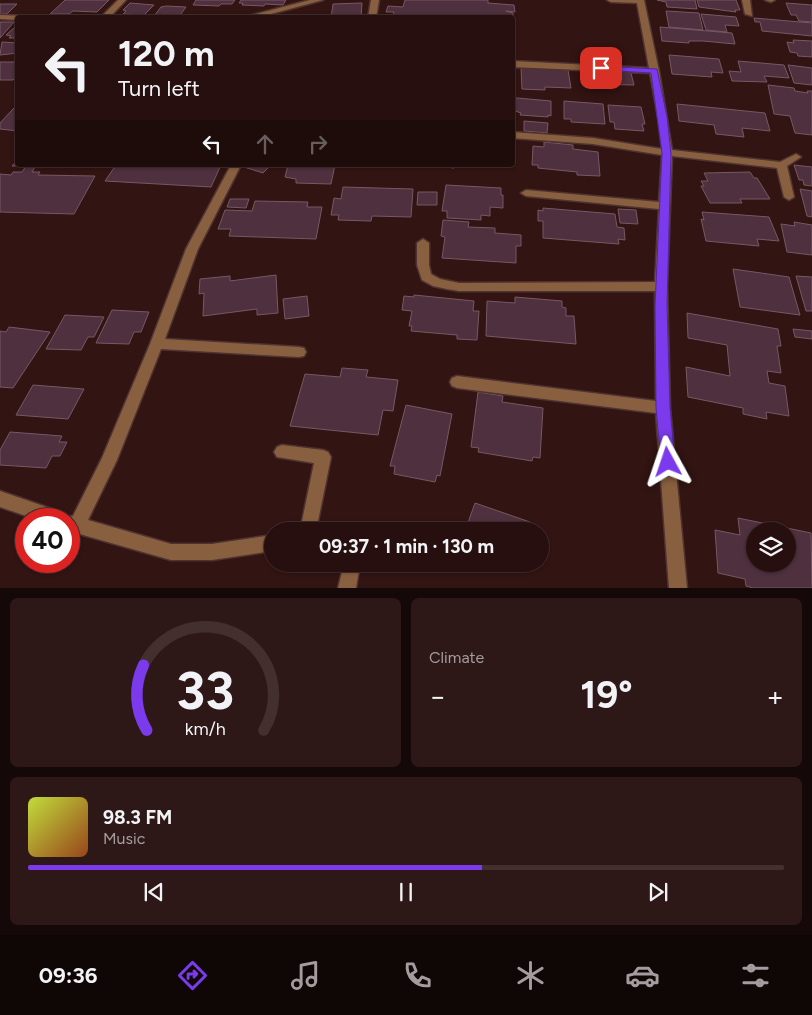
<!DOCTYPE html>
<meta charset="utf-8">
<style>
body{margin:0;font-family:Figtree,sans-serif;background:#2e1817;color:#f1f3f6;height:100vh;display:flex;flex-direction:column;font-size:19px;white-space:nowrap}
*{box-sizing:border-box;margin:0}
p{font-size:16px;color:#a49c9e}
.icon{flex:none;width:28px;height:28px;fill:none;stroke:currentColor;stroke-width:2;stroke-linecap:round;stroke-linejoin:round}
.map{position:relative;height:588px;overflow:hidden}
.panel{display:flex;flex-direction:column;gap:10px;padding:10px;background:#150808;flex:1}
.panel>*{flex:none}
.banner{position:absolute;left:15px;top:15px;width:500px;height:152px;border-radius:5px;box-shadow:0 1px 4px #0004,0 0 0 1px #422f2e;background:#260f0e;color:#f1f3f6;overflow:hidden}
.controls{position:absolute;left:746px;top:522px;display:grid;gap:10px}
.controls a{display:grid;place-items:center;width:50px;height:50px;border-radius:50%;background:#260f0e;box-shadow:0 1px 4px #0004,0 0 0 1px #422f2e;font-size:25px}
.speed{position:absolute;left:15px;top:508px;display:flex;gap:10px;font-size:25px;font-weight:700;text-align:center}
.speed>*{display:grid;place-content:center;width:65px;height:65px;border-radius:50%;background:#260f0e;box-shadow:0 1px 4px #0004,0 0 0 1px #422f2e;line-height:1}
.speed .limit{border:8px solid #d22;background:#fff;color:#111}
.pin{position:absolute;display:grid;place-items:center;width:42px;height:42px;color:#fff;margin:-21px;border-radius:10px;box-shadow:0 2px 8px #0006}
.me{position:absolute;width:55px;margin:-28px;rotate:355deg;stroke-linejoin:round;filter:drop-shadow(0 0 4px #0008)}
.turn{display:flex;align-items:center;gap:18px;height:105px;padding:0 20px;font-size:22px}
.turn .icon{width:65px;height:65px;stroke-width:2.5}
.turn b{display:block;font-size:35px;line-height:42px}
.lanes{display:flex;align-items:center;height:48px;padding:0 20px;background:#0003;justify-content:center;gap:25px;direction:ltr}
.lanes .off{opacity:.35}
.big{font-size:38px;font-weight:700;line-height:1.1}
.panel .widget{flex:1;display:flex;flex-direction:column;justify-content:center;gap:8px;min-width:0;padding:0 18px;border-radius:8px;background:#2e1817}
.panel .dial{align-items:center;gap:0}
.dial svg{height:130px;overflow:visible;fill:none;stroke:#422f2e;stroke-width:7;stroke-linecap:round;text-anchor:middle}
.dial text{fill:#f1f3f6;stroke:none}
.song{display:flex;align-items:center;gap:15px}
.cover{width:60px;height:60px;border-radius:8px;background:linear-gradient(135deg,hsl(70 70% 55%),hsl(20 70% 35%))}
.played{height:5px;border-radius:2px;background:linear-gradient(90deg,#7c3aed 60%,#422f2e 60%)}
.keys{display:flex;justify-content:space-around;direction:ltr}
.heat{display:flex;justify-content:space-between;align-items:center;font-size:28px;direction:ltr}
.panel .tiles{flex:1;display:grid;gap:10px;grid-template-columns:1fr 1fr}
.widget:last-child{grid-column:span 2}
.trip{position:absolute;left:264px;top:522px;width:285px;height:50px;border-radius:25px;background:#260f0e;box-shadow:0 1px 4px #0004,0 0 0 1px #422f2e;font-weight:700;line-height:50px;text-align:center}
.tabs{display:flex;height:80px;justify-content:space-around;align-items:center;background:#0f0606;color:#a49c9e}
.tabs .icon{width:35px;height:35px}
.tabs .on{color:#7c3aed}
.tabs b{font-size:22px;color:#f1f3f6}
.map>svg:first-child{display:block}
.building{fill:#4e303e;stroke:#795766;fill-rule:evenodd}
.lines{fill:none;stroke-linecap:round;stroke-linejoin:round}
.minor-casing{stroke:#4f3331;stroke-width:3}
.minor{fill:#89603f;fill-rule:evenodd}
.route{fill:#7c3aed;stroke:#51269a}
</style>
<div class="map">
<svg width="812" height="588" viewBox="0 0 812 588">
<rect width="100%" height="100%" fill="#321412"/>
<path class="building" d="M65,0H109L97,12L73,11L69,14H50Z
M196,0H235L232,4H221L219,6L193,5Z
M241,0H286L283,5L265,4L264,6L242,5L243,3H239Z
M405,0H488V3L514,5L515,12L506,11L513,13V20L512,18H392L394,12H386L388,6L403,7Z
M657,0H695L697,9L667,7L666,2Z
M697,0H736L740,10H735L736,12L699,7Z
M130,3L154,5L144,15L123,14L126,11L123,10Z
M362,3L361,18H331L333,4Z
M786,3L812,5V22L799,21L796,15H791Z
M0,4H17L7,14H0Z
M166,6L186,7L178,18L154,16L161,7Z
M666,11L699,13L703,30L669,27Z
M701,14L736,17L739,26L725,25L727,32L706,30Z
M754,18L812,23V36L762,31L760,22H755Z
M0,22H14L0,38Z
M15,27H18V38H9L11,36L6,35Z
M660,27L732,33L735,44L703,41H689V43L662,41Z
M793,40L812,41V57L798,56L797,53L790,52L787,42L794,43Z
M2,42L18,43V53L0,55Z
M669,55L719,59L723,73L711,72L712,77L672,74Z
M738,61L784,65L789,78L764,76L767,82L732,81L729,71L741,72Z
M0,62H18V75L13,80H0Z
M788,65L812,68V85L794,83Z
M521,67L568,70L571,88L545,87V90L522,89Z
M585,71L631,73L634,85L587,84Z
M768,85L794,88L795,91L808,93L807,91H812V135L795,133L790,116L774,114Z
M517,98L551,101V116L548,115V117L520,115L521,113L512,110V99Z
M564,101L603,104L605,124L571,122V119H564Z
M677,104L765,113L770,131L742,128L744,137L716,134L714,125L679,121Z
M608,105L641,107L645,124H642L644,131L615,129L614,122H610Z
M14,108L18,109V131L0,129V123Z
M524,121L548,123L547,133L524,131Z
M544,142L573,145V149L598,152L600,176L577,175V172L538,168V165H532L533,146L544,147Z
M18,159V165H47L45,167H35L32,172H40L38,175L95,176L74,214L0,212V174L11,175L13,172H22L26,166H12Z
M116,165H221L211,187L105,181Z
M246,165H271L263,173L244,167Z
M288,165H335L331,184L296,183V179L285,177Z
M427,165H454V168Z
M794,165L812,167V186L804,185L803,180H799Z
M750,172L754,178H757L770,199H740L742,203H710L701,186H704L701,181H708L704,173Z
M446,185L501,188V195H503V208L490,207V216L481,215V220L447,218V211H442Z
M343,187L413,189L411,217L372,216L371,221L338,220L339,215H331L334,198L341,199Z
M800,189L812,191V217L807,216Z
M418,192H437V205H417Z
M230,199H249L246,208L227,207Z
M255,201L308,202L307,207H322L316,239L229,236L231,229H218L225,210L252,211Z
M543,208L615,214L617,227L624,228L625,240L618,239L619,244L543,238V221H538V210L543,211Z
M618,209L636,210L638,224L620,223Z
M702,212L769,217L779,241L757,239L759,246L706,241L701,219L704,220Z
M443,220L469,222L468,227L495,228V233L521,235V246H516V263L442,258L445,237L441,236Z
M794,222L812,225V255L787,252L781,224L795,226Z
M733,269L789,277L800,315L740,307Z
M276,275L278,313L257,315V309L203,316L204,293L199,294L200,279L230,276V281Z
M796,276L812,277V311H806Z
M414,295L474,301L473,311H479L477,340L457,339V335L411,331L412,326H409L412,311L402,310L404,296L414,297Z
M307,296L309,316L285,319L283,299Z
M515,297L562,301V307L566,308V316H574L576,344L486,336L487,301L515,303Z
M112,310L149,312L141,332H134L129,344L96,343Z
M687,313L778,329L781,346H777L781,373L767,371L769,383L785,386L789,416L766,412L767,419L743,414V408L688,397L686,367L730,376L727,345L688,338Z
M65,315L104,317L94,337H88L81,350L46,349Z
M9,327L50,332L13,388L0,387V331L6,332Z
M793,329L812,331V339L795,337Z
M342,368L368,370L366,377L398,380L393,411L383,410L378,435L290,426L305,374L340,377Z
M33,385L84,389L68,419L16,415Z
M478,392L503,396L502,402L543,408L540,458L533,457L532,461L478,452L479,448L471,447Z
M406,405L452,414L440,476L437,475L435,482L394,474L395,466H390Z
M10,432L62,436L59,442H67L60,456H52L46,468L0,465V450Z
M475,503L530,522L528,531H465Z
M738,518L811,533L812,588H753L746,586L745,579L718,573L715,530L740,535ZM755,531H788V564H755Z"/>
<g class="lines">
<g class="minor-casing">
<path id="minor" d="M118,0H126L109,18H100Z
M310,0H323L256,18H241Z
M371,0H379L376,18H368Z
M607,0H644L659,71L672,150L780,162L796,154L801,157L787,166L794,197L789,200L784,197L777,168L672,156L667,286L670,408L687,588H669L656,413L457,388L452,386L450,382L452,378L457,376L656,401L655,291H459L447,289L433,286L422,280L417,265V243L423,239L429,243V265L431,274L440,279L459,283L655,282L659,209L526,196L521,193L526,190L659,202L662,155L593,144L512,138V132L593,138L662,149L658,117L650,73L512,67V61L649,68L637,3L611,2Z
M742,0H750L752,16L745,14Z
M765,0H775L771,2Z
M0,15L29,16L33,18H18V20L0,19Z
M231,165H241L198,249L165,339L299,347L304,348L306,352L304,356L299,357L161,349L117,460L88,520L171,544H212L272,535V551L212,560H171L69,531V519H35L0,507V491L58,511L64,513L65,517L73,516L102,458L150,344L186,249Z
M282,445L323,450L328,452L331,457L316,531H300L314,463L277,457L274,452L277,447Z
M344,564H360L356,588H338Z"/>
</g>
<use href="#minor" class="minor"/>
</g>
<path class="route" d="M598,66L657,69L667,117L671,153L667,306L670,408L675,462L673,466L668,468L663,466L661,462L656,408L655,306L662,153L651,73L601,70H598Z"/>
</svg>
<div class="controls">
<a><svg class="icon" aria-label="layers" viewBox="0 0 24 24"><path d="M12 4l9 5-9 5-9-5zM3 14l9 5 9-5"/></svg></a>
</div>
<div class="speed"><div class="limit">40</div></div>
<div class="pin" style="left:601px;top:68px;background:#d93025"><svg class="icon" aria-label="arrive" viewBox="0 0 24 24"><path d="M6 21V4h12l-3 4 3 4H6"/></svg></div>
<svg class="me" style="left:668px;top:462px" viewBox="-20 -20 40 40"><path d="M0-17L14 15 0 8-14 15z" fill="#7c3aed" stroke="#fff" stroke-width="4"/></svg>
<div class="trip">09:37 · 1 min · 130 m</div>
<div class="banner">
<div class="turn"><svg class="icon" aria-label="left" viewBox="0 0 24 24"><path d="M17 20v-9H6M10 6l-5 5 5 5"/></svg><div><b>120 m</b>Turn left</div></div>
<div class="lanes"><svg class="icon" aria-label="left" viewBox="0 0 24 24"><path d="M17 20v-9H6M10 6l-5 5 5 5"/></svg><svg class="icon off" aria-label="ahead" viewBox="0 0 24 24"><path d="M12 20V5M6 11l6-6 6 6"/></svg><svg class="icon off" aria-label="right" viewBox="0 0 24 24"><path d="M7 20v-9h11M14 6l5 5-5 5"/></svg></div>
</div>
</div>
<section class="panel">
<div class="tiles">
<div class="widget dial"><svg viewBox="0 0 100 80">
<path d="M14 69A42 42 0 1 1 86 69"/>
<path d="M14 69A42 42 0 0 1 12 29" stroke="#7c3aed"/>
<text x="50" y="56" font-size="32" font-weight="700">33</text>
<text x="50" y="72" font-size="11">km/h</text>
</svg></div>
<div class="widget"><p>Climate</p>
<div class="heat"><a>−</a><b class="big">19°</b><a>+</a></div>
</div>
<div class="widget">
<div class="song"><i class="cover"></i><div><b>98.3 FM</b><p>Music</p></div></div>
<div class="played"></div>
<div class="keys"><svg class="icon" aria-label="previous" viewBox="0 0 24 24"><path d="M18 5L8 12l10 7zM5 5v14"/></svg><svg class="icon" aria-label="pause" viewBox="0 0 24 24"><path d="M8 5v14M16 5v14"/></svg><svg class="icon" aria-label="next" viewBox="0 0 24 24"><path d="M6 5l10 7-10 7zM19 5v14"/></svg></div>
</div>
</div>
</section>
<nav class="tabs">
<b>09:36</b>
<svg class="icon on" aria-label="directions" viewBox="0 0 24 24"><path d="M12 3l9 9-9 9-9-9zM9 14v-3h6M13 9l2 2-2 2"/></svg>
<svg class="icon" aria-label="music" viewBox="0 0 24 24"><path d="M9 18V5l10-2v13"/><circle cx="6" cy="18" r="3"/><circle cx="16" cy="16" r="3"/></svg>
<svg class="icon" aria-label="phone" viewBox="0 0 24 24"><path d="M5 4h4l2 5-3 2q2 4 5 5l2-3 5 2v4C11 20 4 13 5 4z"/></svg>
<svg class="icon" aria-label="climate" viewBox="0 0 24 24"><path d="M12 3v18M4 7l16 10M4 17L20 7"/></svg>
<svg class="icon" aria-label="car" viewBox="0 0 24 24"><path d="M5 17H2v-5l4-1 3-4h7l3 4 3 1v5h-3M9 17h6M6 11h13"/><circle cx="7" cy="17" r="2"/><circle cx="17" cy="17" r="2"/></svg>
<svg class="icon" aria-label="filters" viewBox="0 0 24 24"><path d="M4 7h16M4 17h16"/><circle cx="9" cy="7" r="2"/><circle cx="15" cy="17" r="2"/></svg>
</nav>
